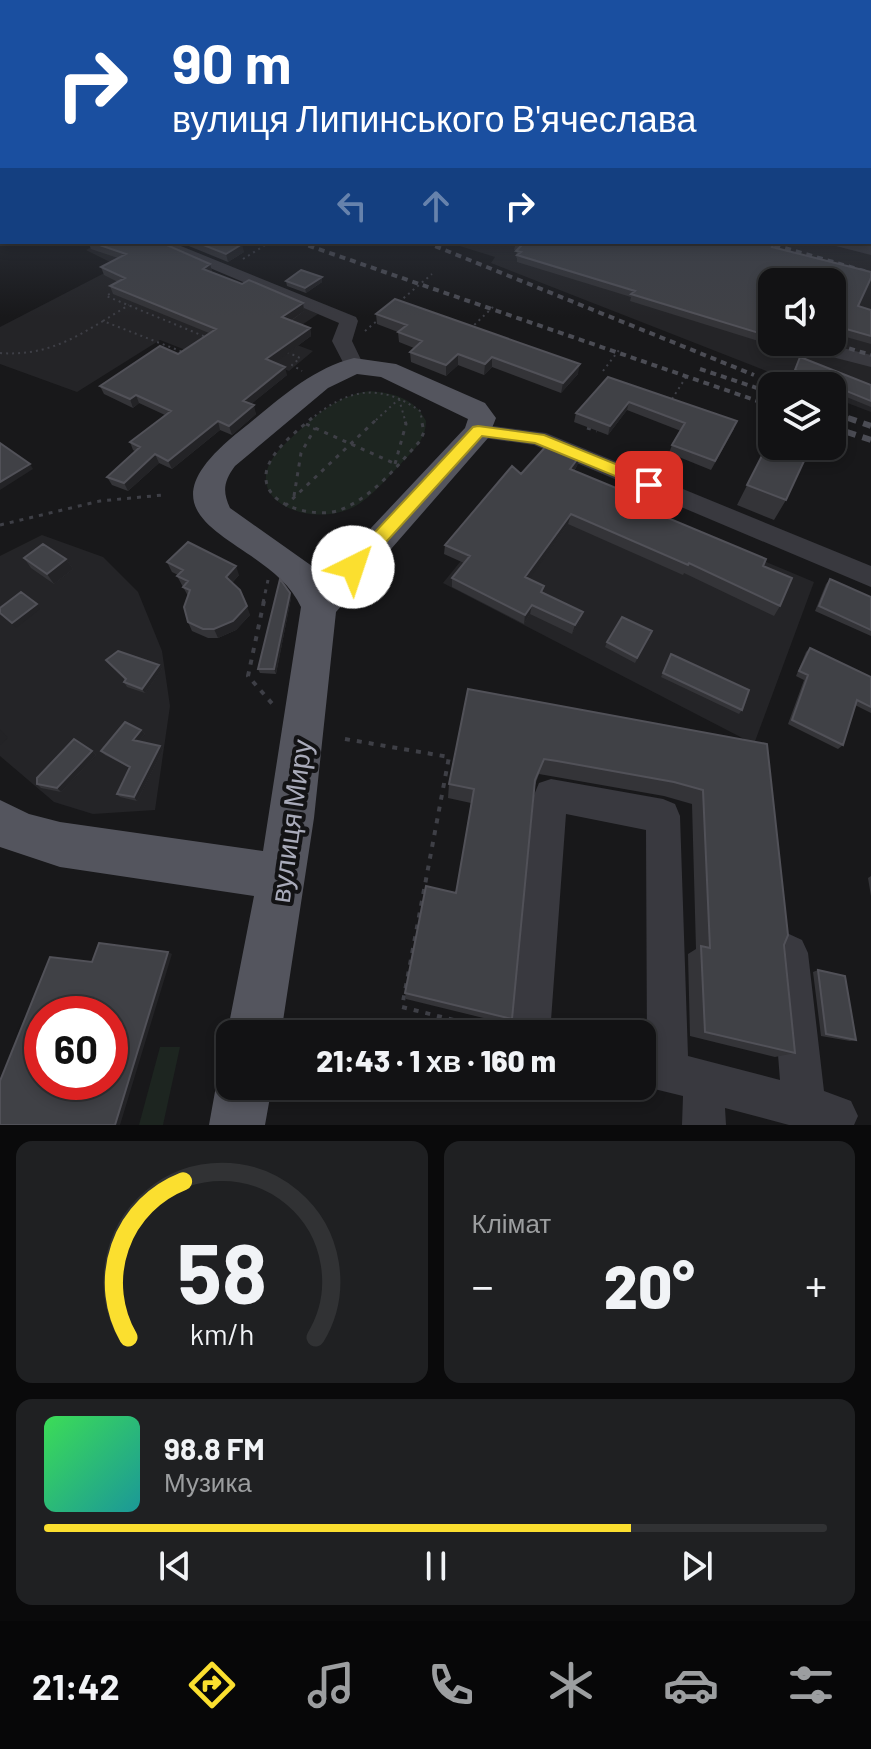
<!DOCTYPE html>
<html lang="uk">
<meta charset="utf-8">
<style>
body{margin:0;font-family:Barlow,sans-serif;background:#1f2022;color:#f1f3f6;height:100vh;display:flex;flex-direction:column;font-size:30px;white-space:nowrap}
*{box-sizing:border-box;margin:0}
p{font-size:26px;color:#9c9ea0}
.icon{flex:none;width:44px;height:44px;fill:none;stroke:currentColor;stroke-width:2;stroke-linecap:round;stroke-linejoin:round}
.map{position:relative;height:1125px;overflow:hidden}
.drawer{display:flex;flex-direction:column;gap:16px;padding:16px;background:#0a0a0b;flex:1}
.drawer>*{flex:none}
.top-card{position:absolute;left:0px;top:0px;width:872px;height:244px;box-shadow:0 4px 12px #0003,0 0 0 2px #313234;background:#1a4fa0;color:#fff;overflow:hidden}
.tools{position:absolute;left:758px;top:268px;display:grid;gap:16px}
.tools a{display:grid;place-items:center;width:88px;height:88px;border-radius:16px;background:#121214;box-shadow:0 4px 12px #0003,0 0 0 2px #313234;font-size:40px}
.speed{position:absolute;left:24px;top:996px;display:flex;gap:16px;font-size:40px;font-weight:700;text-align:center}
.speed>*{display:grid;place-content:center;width:104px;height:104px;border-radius:50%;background:#121214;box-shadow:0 4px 12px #0003,0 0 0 2px #313234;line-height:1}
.speed .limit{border:12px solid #d22;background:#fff;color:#111}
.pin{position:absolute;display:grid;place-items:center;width:68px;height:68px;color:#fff;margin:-34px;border-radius:16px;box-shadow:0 4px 12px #0006}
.me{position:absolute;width:88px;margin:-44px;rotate:41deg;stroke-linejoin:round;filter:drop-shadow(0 0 6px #0008)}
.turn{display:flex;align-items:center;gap:28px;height:168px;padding:0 40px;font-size:36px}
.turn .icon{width:104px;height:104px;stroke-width:2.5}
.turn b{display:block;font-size:56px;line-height:68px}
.lanes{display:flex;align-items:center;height:76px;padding:0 40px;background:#0003;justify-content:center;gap:40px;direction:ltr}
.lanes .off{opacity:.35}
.big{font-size:60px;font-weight:800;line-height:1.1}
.drawer .tile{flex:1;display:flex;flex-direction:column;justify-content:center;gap:12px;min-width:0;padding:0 28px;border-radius:16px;background:#1f2022}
.drawer .dial{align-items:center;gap:0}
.dial svg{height:208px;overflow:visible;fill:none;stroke:#313234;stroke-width:7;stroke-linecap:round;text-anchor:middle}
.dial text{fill:#f1f3f6;stroke:none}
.song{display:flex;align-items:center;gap:24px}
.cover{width:96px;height:96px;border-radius:12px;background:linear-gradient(135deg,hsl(130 70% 55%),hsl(180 70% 35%))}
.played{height:8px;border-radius:4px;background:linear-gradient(90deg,#fbdf2f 75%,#313234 75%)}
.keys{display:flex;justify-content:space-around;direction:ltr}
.heat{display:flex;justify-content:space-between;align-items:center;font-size:44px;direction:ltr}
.drawer .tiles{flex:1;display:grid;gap:16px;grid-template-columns:1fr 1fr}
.tile:last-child{grid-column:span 2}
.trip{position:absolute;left:216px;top:1020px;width:440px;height:80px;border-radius:16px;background:#121214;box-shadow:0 4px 12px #0003,0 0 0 2px #313234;font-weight:800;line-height:80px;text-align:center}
.tab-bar{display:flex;height:128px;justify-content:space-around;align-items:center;background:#070708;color:#9c9ea0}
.tab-bar .icon{width:56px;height:56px}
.tab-bar .current{color:#fbdf2f}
.tab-bar b{font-size:36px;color:#f1f3f6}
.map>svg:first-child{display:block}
.built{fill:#242427;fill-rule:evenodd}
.green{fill:#1d2520}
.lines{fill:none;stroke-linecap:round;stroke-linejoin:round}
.path-far2{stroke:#3e3f46;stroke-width:2;stroke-dasharray:2 4;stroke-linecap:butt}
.path-far1{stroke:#3e3f46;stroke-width:3;stroke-dasharray:4 6;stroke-linecap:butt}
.path{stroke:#3e3f46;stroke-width:4;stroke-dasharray:5 7;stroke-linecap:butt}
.minor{fill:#39393f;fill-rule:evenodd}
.major{fill:#54555e;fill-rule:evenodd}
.rail-far1{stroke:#4b4c54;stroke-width:4;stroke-dasharray:6 5;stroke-linecap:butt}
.rail{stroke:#4b4c54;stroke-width:6;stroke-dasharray:9 7;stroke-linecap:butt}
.wall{fill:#343438}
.shaded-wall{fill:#232326}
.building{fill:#404146;stroke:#515158;stroke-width:2;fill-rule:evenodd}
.route{fill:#fbdf2f;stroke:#a3911f;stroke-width:2}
.labels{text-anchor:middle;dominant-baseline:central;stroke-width:8;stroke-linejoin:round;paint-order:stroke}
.near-street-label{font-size:28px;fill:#a9abba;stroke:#131315}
</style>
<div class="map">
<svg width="871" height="1125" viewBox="0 0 871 1125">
<rect width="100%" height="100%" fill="#18181a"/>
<path class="built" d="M871,178V412L832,397V386H805L491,263L495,257L447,242H870ZM772,282H832V342H772Z
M101,242L195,297L253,284L318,314L281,339L313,351L289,371L236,350L216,362L160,340L77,392L0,364V327L118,266L86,250Z
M538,466L814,582L754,744L443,583Z
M42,535L103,557L138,592L162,651L170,706L155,810L93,814L54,802L0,756V556Z"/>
<path class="green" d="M370,391C393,393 415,398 426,421C426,441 412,451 399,466C385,480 372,497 354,507C306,531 227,495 288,441C314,417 334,396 370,391Z
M160,1047H180L163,1125H139Z"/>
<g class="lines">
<path class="path-far2" d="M243,259L270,242
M115,291L106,296L206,337
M399,302L432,274
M103,321L129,305
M470,329L493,307
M365,331L378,320
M287,352L300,358L292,365L302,371
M0,353C41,356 69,342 103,321L183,352
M603,371L619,350
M399,399L405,420
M672,399L688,374
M310,420C347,389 379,382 420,411L422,420
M376,420L399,399"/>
<path class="path-far1" d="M312,418C297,431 273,449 267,469C257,506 316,519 340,510C373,497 397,466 420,441L424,432L421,418
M306,424L398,465
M587,428L597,431
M395,464L406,424L404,418
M294,496L301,453L315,428
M285,506L378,418
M0,525L100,501L163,495
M263,603L268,580"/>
<path class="path" d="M264,601L248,676L276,708
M345,739L449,757L402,1007L501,1032
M301,1030L367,1033"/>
<path class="minor" d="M149,242H171L356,317L358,321L352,341L364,366L354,372L347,370L332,341L339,323Z
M830,242L871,245V255L832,245Z
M819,342L871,355V367L809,351L806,347L809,343Z
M478,424L546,433L871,566V587L534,445L470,436L467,431L470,426Z
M551,779L663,799L675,804L680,816L688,1056L780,1080L770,953L776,940L789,934L802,940L808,953L824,1091L851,1101L858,1116L854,1125H789L725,1108L726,1125H682L683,1096L642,1086V1044L647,1045L646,830L566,814L550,1034H510L534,795L539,783Z"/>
<path class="major" d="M354,358L396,364L485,403L496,418L488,438L336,612L314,818L281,1034H230V1040L227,1034L254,896L60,867L0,847V800L29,814L60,822L263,851L301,607C269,535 117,528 241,430C276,402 310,369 354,358ZM357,374L381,377L468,419L465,428L323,579L319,571L230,508C222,491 224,481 235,466L328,388Z
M230,1064V1086H272L265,1125H209L216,1086L224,1066Z"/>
<path class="rail-far1" d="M298,242L772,406
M425,242L754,375
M764,242L871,273
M828,342L871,355
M700,369L772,393
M832,413L854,420"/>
<path class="rail" d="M848,418L871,426
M832,427L871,440"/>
</g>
<path class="wall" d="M88,242H160L210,264L212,272L242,284L303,303L304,311L291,321L310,328L311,336L274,363L287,375L251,404L256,414L232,435L220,430L172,469L159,463L128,491L112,485L107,477L135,451L133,450L130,442L165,415L139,403L133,408L104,394L100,386L178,354L209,333L113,294L110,286L118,282L104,275L101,267L118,258L91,249Z
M179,242H238L244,252L228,262Z
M514,242H775L773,247L871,272V278L858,306L871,310V344L832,333V282H772V342H806L800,354L630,301L631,297L517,262V258L516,257L517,250H514L516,242Z
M286,281L322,282L306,293L287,286Z
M376,314L578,374L561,393L492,367L484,375L458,365L446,376L411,362L410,352L414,348L399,342L398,332L377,324Z
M800,357L871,385V407L832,391V386H819L793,375Z
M608,377L734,429L711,470L669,453L672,445L681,431L627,410L608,435L574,422L576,413Z
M772,436L786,500L774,520L737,505Z
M579,457L577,466L574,471L667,509L664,516L763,566L780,606L774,616L684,573L683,575L568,524L529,579L543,593L583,612L580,621L572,634L530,614L524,624L452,587V578L464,563L444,554L445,545L521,474Z
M24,558L66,559L73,569L54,584L31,568Z
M167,562L239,575L232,583L250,615L236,630L218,638H208L192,631L188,622V596L177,576L178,575L172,572Z
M830,579L871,597V636L815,611L826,584Z
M290,593L291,598L276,674L260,673L258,669Z
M652,631L635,663L605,647L607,642Z
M810,648L871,677V713L855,705L843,745L838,749L788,724L804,680L796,676L806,652Z
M671,654L742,710L739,714L661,677Z
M106,660L159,665L162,669L145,693L127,687L124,682L125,680Z
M468,689L767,744L795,1053L775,1057L690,1036L688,954L696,949L692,804L664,796L539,774L535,785L512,1019L508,1024L406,999L405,993L456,893L471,803L448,798L449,784Z
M141,730L145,734L138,742L160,746L163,750L137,801L120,797L117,794L130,768L105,755L101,751Z
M92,751L96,755L61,792L41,788L37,784Z
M871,876V896L868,878Z
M818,970L856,1040L850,1041L821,1036L813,972Z"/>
<path class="shaded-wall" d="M242,244L244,252L228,262L226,254Z
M210,264L212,272L203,269Z
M322,277V282L306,293L305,288Z
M303,303L304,311L283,326L282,317Z
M310,328L311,336L268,368L266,359Z
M458,354V365L446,376V365Z
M492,357V367L484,375L485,364Z
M580,364L578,374L561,393L563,383Z
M285,367L287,375L245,409L243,401Z
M136,395L139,403L133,408L130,399Z
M629,402L627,410L608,435L610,426Z
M254,405L256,414L232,435L229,426Z
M218,421L220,430L172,469L168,461Z
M155,454L159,463L128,491L124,483Z
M579,457L577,466L568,479L570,469Z
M30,464L33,469L0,490V482Z
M571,514L568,524L524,587L525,577Z
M66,559L73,569L54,584L47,574Z
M236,566L239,575L229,586L226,577Z
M290,593L291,598L276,674L274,669Z
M37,604L40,609L16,628L12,623Z
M532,605L530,614L524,624L525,615Z
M247,606L250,615L236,630L218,638L214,629Z
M583,612L580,621L572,634L575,625Z
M159,665L162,669L145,693L142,689Z
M0,729L8,738L0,745Z
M141,730L145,734L136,744L133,740Z
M160,746L163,750L137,801L134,797Z
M92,751L96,755L61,792L57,788Z
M168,952L172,954L120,1125H115Z"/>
<path class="building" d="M91,242H160L210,264L203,269L242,284L249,280L303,303L282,317L310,328L266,359L285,367L243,401L254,405L229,426L218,421L168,461L155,454L124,483L107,477L140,447L130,442L171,411L136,395L130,399L100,386L160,346L178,354L216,329L110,286L125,278L101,267L126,254Z
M196,242H238L242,244L226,254Z
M516,242H775L772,247L871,272V278L858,306L871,310V336L832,325V282H772V337L631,294L635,291L517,255L521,252L516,251L522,245L515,243Z
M301,270L322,277L305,288L286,281Z
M395,299L580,364L563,383L492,357L485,364L458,354L446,365L410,352L422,341L398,332L407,325L376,314Z
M787,342H806L803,347Z
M800,357L871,385V401L795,370Z
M608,377L737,421L715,461L672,445L685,423L629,402L610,426L576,413Z
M772,436V446H811L786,500L747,485Z
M0,443L30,464L0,482Z
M548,444L579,457L570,469L667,509L663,516L766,559L763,566L792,578L780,606L689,563L688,565L571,514L525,577L544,586L541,592L583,612L575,625L532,605L525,615L452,578L470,556L445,545L512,466L521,474Z
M188,542L236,566L226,577L240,590L247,606L233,621L214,629H203L188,622L184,607L190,590L183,587L188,581L177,576L183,570L167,562Z
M43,544L66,559L47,574L24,558Z
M280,579L290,593L274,669H258Z
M830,579L871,597V630L819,606Z
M21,592L37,604L12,623L0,613V608Z
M622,617L652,631L637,658L607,642Z
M810,648L871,677V707L857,700L843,745L792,720L808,675L799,671Z
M118,651L159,665L142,689L124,682L126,679L106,660Z
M671,654L749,690L742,710L663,673Z
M468,689L767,744L788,935L784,945L795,1053L705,1032L701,946L710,948L703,790L674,782L557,761L544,759L535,780L512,1019L405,993L426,886L456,893L474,789L449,784Z
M125,722L141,730L133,740L160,746L134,797L117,794L130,767L101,751Z
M74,739L92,751L57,788L37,784V778Z
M99,943L168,952L115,1125H0V1081L50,957L92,962ZM42,1014H110V1082H42Z
M818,970L845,976L856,1040L826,1034Z"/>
<linearGradient id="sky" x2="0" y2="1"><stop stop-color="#0d0d0e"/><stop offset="0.5" stop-color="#373d49"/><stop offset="1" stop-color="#373d49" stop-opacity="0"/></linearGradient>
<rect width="871" height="317" fill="url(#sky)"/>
<path class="route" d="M478,426L544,435L655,480L657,485L649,490L535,443L482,436L359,572H347L344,567L347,562L473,427Z"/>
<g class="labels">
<g class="near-street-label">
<text transform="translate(290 821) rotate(-82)">вулиця Миру</text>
</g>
</g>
</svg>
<div class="tools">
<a><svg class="icon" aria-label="sound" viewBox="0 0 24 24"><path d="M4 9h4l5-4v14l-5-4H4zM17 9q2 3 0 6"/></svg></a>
<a><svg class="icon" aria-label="layers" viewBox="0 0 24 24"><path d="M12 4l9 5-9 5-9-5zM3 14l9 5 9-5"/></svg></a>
</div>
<div class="speed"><div class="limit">60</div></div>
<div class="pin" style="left:649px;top:485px;background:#d93025"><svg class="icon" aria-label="arrive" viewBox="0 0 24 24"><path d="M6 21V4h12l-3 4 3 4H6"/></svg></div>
<svg class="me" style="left:353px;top:567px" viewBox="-20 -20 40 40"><circle r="19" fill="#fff"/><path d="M0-13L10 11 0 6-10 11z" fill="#fbdf2f"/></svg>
<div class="trip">21:43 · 1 хв · 160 m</div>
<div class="top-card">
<div class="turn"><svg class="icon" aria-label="right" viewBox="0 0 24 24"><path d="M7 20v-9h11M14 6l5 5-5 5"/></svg><div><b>90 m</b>вулиця Липинського В'ячеслава</div></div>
<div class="lanes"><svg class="icon off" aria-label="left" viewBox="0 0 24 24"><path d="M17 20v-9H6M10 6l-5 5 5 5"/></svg><svg class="icon off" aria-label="ahead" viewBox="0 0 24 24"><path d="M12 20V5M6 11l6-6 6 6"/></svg><svg class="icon" aria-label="right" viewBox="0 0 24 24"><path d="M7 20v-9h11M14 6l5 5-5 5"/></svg></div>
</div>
</div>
<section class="drawer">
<div class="tiles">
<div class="tile dial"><svg viewBox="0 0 100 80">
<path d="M14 69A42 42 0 1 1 86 69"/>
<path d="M14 69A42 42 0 0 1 35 9" stroke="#fbdf2f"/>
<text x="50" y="56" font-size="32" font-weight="700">58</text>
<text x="50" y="72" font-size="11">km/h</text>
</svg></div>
<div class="tile"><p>Клімат</p>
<div class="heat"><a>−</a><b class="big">20°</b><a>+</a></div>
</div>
<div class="tile">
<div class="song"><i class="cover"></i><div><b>98.8 FM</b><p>Музика</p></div></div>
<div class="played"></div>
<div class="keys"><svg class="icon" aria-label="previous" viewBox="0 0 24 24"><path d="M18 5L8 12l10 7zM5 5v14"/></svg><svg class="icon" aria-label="pause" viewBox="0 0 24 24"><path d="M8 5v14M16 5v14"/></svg><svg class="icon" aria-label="next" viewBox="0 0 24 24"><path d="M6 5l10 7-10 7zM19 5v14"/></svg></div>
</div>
</div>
</section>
<nav class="tab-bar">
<b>21:42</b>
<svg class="icon current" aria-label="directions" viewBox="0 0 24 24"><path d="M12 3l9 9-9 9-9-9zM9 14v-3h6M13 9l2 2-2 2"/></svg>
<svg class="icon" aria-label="music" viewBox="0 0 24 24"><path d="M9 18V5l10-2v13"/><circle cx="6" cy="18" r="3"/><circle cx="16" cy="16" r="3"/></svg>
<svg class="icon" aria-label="phone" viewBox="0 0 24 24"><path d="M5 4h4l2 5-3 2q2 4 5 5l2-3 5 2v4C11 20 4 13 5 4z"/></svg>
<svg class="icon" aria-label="climate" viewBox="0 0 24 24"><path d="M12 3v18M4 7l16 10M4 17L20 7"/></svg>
<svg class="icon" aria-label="car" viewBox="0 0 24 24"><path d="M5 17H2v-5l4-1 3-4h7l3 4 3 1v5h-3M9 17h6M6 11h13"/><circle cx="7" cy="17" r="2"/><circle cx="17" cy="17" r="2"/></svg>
<svg class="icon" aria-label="filters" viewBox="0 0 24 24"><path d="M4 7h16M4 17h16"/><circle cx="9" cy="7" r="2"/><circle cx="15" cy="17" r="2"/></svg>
</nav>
